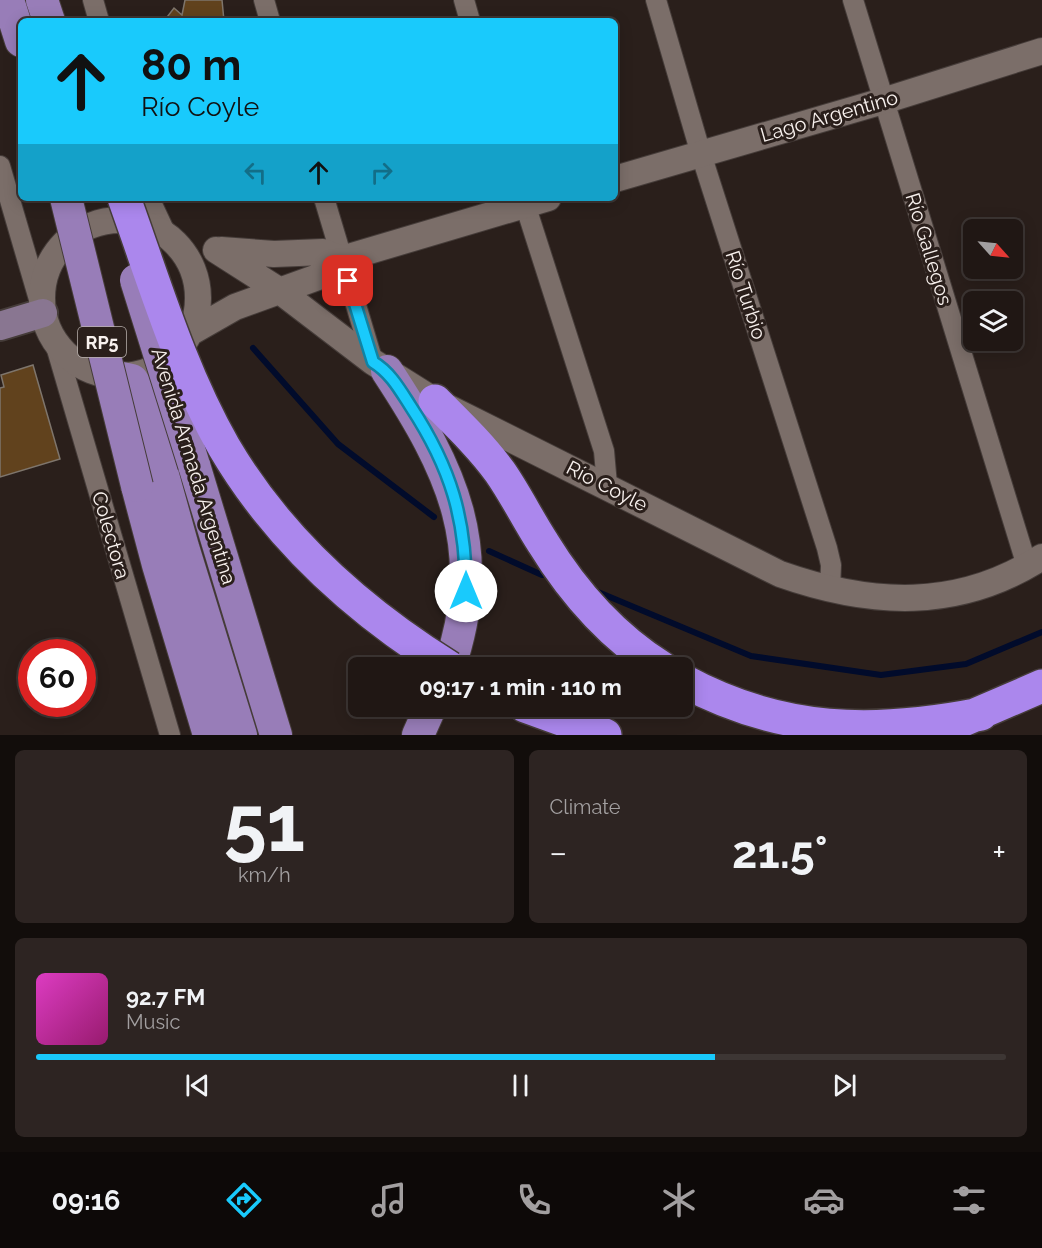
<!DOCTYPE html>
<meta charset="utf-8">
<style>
body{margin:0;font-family:Raleway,sans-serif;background:#2d2422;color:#f1f3f6;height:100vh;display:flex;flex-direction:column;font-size:22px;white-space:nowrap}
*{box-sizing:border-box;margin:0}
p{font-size:20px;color:#a29fa0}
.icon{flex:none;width:33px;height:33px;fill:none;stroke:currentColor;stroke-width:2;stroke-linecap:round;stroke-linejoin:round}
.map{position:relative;height:735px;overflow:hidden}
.sheet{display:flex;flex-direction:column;gap:15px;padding:15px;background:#120d0b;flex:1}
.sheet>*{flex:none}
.guide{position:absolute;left:18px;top:18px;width:600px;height:183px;border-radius:9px;box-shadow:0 3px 15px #0003,0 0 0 2px #3d3634;background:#19cafc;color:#111;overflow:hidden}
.needle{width:39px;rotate:117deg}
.fabs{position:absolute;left:963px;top:219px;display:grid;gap:12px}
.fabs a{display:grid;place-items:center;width:60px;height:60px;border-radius:9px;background:#201714;box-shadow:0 3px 15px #0003,0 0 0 2px #3d3634;font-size:30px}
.speed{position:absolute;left:18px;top:639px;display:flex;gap:12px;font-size:30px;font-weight:700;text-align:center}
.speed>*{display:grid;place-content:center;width:78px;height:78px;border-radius:50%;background:#201714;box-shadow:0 3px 15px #0003,0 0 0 2px #3d3634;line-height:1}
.speed .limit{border:9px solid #d22;background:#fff;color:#111}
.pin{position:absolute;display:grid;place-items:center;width:51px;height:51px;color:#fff;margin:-26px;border-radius:12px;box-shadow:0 3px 9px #0006}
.me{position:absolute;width:66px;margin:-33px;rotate:0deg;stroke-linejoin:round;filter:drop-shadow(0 0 4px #0008)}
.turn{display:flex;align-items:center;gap:21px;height:126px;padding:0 24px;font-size:27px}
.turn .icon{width:78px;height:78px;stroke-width:2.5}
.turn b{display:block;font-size:42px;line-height:51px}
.lanes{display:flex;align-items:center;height:57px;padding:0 24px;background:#0003;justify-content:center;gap:30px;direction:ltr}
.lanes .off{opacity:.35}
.big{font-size:45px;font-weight:700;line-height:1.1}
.sheet .tile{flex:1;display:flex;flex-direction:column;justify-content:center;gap:9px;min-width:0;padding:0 21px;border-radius:9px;background:#2d2422}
.sheet .dial{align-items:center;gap:0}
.dial b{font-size:78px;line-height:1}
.song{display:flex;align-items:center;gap:18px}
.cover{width:72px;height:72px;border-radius:9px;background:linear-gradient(135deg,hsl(310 70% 55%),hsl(320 70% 35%))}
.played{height:6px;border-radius:3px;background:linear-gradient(90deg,#19cafc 70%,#3d3634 70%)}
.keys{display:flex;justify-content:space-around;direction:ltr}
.heat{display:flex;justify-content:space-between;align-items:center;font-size:33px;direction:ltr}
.sheet .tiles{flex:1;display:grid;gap:15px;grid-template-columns:1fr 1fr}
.tile:last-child{grid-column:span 2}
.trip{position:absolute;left:348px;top:657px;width:345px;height:60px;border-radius:9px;background:#201714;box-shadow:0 3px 15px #0003,0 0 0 2px #3d3634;font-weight:700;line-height:60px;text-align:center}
.tab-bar{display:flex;height:96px;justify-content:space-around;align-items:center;background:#0d0908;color:#a29fa0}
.tab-bar .icon{width:42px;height:42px}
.tab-bar .selected{color:#19cafc}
.tab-bar b{font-size:27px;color:#f1f3f6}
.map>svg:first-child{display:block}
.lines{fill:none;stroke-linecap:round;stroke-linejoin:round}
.stream{stroke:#010b2b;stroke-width:6}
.building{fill:#61421d;stroke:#7e756c;stroke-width:1.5}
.minor-casing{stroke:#453c39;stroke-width:22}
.tertiary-casing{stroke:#453c39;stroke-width:28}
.secondary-casing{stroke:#453c39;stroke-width:32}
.primary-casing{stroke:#453c39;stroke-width:34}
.motorway-casing{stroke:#453c39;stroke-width:36}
.minor{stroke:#7b6e69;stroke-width:20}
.tertiary{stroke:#7b6e69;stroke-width:26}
.secondary{stroke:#897691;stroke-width:28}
.primary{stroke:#987db8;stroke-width:32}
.motorway{stroke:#ab87ed;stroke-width:33}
.primary-bridge-casing{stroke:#453c39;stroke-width:34;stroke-linecap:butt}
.motorway-bridge-casing{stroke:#453c39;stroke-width:36;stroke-linecap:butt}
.primary-bridge{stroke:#987db8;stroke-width:32}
.motorway-bridge{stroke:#ab87ed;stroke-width:33}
.route-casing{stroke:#1083a4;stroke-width:15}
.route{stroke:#19cafc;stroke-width:10}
.labels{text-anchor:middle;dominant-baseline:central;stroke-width:6;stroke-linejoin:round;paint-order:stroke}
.shield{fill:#2a1f1b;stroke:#bab2af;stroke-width:1.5}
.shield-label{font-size:18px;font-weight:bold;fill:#f8f1ee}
.street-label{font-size:20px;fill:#f8f1ee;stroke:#2a1f1b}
</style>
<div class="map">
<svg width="1042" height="735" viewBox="0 0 1042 735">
<rect width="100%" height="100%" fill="#2a1f1b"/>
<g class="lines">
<path class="stream" d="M253,348L338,444L434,517
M489,551L542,575
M598,592L751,656L881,675L966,664L1042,632"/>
</g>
<path class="building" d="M185,0H222L224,21H164L174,8L182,15Z
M33,365L60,459L0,477V388L4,387L1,375Z"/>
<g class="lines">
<g class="minor-casing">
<path id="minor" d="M93,0L99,21
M264,0L270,21
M464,0L470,21
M656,0L701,154L827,548L831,565L830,590
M853,0L1027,566
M0,166L43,313
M149,198L164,230
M324,198L373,362
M523,198L604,451L607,485
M53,336L170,735"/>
</g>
<g class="tertiary-casing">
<path id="tertiary" d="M615,179L883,101L1042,51
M42 298a78 78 0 1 1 156 0a78 78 0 1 1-156 0Z
M216,250L280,291L373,362L435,401L780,574C871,606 958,611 1042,557
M221,250L274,254L323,252L342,259
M193,331L235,307L329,273L342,259L548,198"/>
</g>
<g class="secondary-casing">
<path id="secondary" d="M0,326L43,313"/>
</g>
<g class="primary-casing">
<path id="primary" d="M8,0L21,41
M42,0L49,21
M387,371C452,470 490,548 449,668
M123,378L132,380L140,392L183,547L241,735
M194,465L276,735
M137,486L158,565L209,735
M418,735L431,706"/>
</g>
<g class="motorway-casing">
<path id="motorway" d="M435,401C458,424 481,446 500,472C516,495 528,520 543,543C573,592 613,637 662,668
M682,680C781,734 874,735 981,714
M525,706L605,735
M961,721L1042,686"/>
</g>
<use href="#minor" class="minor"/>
<use href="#tertiary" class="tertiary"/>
<use href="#secondary" class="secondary"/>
<use href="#primary" class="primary"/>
<use href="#motorway" class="motorway"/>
<g class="primary-bridge-casing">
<path id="primary-bridge" d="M66,198L137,486
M136,280L194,465"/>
</g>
<g class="motorway-bridge-casing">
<path id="motorway-bridge" d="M124,198C154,281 180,370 224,447C278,539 360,612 450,668"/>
</g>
<use href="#primary-bridge" class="primary-bridge"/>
<use href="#motorway-bridge" class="motorway-bridge"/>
</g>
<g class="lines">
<g class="route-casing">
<path id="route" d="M348,281L373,362C391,373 400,390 411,407C451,468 466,519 466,591"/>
</g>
<use href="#route" class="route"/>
</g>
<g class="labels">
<rect class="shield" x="78" y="327" width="48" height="30" rx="4.5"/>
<g class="shield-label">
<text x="102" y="342">RP5</text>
</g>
<g class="street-label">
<text transform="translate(829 116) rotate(-16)">Lago Argentino</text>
<text transform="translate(929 249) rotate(73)">Río Gallegos</text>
<text transform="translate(746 295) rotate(72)">Río Turbio</text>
<text transform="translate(194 466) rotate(73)">Avenida Armada Argentina</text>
<text transform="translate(607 486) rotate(27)">Río Coyle</text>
<text transform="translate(111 535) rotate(74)">Colectora</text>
</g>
</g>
</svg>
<div class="fabs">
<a><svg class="needle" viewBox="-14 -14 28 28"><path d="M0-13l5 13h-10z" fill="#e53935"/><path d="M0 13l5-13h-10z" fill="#a29fa0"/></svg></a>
<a><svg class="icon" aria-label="layers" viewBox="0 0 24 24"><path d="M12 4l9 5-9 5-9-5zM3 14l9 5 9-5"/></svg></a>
</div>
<div class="speed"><div class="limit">60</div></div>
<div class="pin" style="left:348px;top:281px;background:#d93025"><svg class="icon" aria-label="arrive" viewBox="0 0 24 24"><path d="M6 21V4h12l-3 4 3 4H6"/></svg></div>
<svg class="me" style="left:466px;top:591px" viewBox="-20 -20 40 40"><circle r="19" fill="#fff"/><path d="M0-13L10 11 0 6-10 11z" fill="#19cafc"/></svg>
<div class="trip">09:17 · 1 min · 110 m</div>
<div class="guide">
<div class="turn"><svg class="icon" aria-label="ahead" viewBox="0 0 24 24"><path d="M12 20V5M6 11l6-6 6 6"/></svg><div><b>80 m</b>Río Coyle</div></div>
<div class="lanes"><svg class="icon off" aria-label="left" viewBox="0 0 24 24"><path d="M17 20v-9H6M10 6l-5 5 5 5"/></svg><svg class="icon" aria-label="ahead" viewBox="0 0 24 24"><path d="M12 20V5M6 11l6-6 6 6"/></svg><svg class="icon off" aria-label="right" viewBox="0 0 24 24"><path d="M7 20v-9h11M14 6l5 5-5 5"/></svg></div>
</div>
</div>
<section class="sheet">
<div class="tiles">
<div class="tile dial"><b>51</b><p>km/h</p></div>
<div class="tile"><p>Climate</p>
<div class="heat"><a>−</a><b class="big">21.5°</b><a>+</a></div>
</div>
<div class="tile">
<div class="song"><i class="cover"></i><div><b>92.7 FM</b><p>Music</p></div></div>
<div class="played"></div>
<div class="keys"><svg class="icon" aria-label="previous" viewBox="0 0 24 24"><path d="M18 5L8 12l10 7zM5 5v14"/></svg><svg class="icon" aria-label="pause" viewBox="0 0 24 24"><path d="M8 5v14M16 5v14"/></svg><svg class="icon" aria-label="next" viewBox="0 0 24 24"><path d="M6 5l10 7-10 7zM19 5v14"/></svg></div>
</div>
</div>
</section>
<nav class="tab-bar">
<b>09:16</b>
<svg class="icon selected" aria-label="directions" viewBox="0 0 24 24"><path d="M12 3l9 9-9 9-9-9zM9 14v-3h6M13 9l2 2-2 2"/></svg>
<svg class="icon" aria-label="music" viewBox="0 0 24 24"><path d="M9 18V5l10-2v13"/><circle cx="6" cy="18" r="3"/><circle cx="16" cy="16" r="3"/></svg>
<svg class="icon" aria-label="phone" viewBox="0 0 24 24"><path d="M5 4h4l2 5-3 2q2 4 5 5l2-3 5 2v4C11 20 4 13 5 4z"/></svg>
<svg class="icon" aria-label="climate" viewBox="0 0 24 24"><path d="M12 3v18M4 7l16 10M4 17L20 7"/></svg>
<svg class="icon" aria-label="car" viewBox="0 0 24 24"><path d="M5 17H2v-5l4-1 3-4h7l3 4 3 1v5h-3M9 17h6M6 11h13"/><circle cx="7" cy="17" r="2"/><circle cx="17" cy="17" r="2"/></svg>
<svg class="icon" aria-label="filters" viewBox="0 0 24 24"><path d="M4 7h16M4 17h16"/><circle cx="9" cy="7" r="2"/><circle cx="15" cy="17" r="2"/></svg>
</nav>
